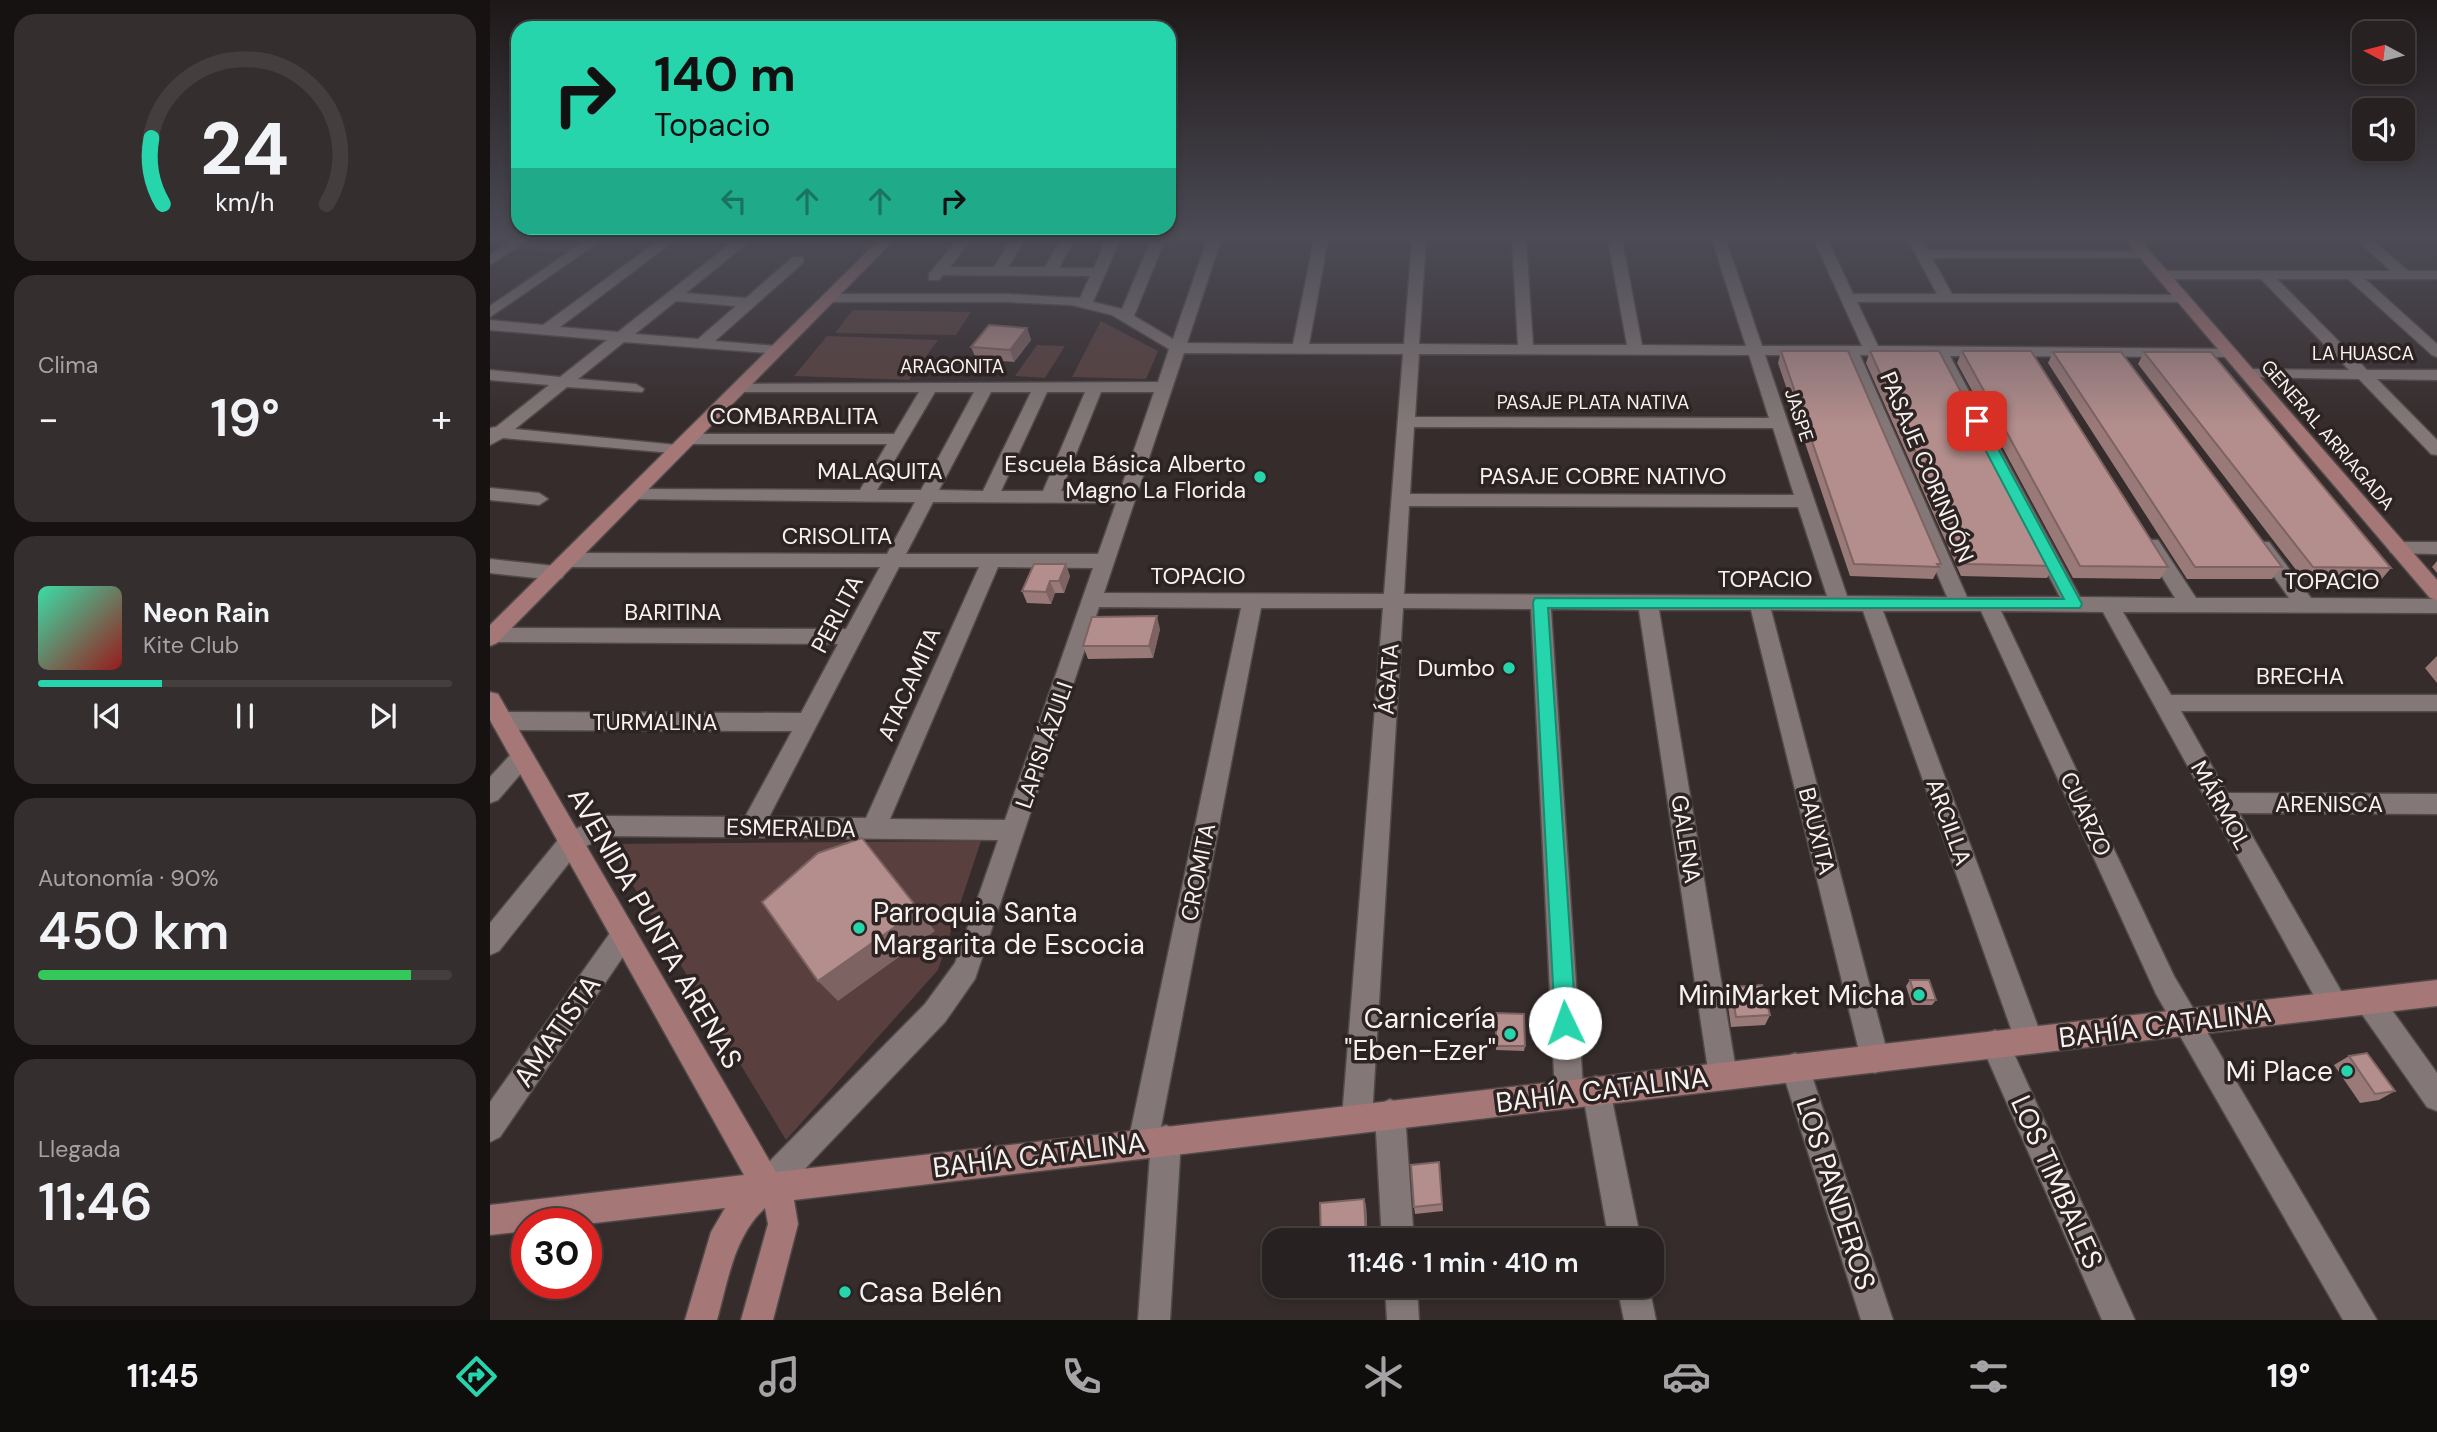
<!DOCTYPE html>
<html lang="es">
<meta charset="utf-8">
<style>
body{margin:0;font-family:"DM Sans",sans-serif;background:#342e2e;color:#f1f3f6;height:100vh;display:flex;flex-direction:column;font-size:26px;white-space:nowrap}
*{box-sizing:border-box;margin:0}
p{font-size:23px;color:#a5a3a5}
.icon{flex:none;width:38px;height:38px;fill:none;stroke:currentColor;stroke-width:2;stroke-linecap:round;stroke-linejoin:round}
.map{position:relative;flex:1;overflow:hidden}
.side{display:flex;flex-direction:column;gap:14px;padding:14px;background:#161212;width:490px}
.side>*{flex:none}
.guide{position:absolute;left:21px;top:21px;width:665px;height:214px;border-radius:21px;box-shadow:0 4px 10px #0003,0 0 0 2px #443e3f;background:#27d5ad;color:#111;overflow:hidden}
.needle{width:46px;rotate:277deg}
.tools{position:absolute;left:1862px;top:21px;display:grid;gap:14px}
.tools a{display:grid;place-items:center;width:63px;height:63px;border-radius:14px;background:#282121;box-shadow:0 4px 10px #0003,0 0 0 2px #443e3f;font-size:35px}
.speed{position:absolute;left:21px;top:1208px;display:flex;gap:14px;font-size:35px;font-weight:700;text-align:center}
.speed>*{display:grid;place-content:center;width:91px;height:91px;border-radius:50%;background:#282121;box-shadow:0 4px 10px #0003,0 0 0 2px #443e3f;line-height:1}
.speed .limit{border:10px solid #d22;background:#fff;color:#111}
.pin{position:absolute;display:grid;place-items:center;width:60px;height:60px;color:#fff;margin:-30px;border-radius:14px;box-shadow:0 4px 10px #0006}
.me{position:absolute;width:77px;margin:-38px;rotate:357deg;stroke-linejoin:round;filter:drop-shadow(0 0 5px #0008)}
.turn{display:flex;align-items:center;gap:24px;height:147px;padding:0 28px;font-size:32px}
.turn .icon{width:91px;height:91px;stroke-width:2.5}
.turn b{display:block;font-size:49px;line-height:60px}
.lanes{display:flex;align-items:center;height:66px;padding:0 28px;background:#0003;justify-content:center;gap:35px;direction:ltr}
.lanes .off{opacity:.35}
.big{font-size:52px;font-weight:600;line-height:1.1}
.side .widget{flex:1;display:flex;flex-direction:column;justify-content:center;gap:10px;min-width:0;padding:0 24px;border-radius:21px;background:#342e2e}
.side .dial{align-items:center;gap:0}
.dial svg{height:182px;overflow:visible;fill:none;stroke:#443e3f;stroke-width:7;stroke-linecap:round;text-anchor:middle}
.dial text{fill:#f1f3f6;stroke:none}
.song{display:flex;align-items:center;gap:21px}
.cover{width:84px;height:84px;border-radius:10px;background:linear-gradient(135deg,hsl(160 70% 55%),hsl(0 70% 35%))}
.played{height:7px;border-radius:4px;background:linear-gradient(90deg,#27d5ad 30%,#443e3f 30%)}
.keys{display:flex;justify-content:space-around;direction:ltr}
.heat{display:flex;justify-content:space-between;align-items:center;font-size:38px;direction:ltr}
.charge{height:10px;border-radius:5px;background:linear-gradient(90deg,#34c759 90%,#443e3f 0)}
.trip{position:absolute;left:772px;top:1228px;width:402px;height:70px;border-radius:21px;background:#282121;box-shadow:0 4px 10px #0003,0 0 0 2px #443e3f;font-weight:600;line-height:70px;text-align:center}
.menu{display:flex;height:112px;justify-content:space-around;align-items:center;background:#100d0d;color:#a5a3a5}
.menu .icon{width:49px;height:49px}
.menu .on{color:#27d5ad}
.menu b{font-size:32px;color:#f1f3f6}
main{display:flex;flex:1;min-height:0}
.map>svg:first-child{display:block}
.green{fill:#59403e}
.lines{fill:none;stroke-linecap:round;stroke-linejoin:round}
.street-casing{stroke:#514a49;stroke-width:3}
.secondary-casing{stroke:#514a49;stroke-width:3}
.street{fill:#837877;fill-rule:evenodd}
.secondary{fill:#a57776;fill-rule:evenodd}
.wall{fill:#9a7a78}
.shaded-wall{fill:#7d6362}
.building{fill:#b38e8c;stroke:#7d6362;stroke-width:2}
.route{fill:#27d5ad;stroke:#198a70;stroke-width:2}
.poi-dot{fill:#27d5ad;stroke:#2c2322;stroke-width:2.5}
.labels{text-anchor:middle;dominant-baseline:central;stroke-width:7;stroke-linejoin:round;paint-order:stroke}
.far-street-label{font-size:19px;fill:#f7f1f0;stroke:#2c2322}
.street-label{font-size:23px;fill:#f7f1f0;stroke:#2c2322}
.poi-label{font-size:23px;fill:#f7f1f0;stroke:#2c2322;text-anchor:end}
.near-poi-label{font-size:28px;fill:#f7f1f0;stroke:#2c2322;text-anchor:end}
.near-street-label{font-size:28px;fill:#f7f1f0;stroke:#2c2322}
</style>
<main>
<section class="side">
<div class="widget dial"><svg viewBox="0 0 100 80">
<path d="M14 69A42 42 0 1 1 86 69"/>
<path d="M14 69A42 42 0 0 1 9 40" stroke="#27d5ad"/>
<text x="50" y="56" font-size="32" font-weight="700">24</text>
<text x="50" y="72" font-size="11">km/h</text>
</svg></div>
<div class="widget"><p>Clima</p>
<div class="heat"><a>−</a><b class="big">19°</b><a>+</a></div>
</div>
<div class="widget">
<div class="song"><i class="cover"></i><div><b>Neon Rain</b><p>Kite Club</p></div></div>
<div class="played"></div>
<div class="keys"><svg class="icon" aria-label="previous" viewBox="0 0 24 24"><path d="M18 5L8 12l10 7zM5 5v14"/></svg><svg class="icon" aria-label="pause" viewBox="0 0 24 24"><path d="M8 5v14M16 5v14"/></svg><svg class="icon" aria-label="next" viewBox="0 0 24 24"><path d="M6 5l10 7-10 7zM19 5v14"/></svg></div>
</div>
<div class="widget"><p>Autonomía · 90%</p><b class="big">450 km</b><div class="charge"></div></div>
<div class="widget"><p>Llegada</p><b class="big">11:46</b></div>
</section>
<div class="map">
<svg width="1947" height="1320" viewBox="0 0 1947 1320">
<rect width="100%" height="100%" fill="#362c2c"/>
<path class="green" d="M35,241H96L79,253L24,249Z
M363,310L481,312L466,335L345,333Z
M611,321L668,351L656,379L582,377Z
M337,336L448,340L419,380L304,376Z
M547,345L575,346L555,378L525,376Z
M491,841L448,970L296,1140L118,844Z"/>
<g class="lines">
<g class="street-casing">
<path id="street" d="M22,240H39L0,265V255Z
M96,240H112L0,317V306Z
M169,240H185L70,327L128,332L245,240H261L196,293L256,298L303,257H313V263L225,341L286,346L294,351L291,354L134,342L88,379L146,384L154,389L152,392L77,387L25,429L187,445L196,450L193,454L13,438L0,445V428L6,427L59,385L0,380V370L70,377L117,340L0,330V320L53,325ZM186,301L246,306L208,339L145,334Z
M467,240H481L460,267H504L521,240H535L518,267H555L570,240H584L569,268H604L616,240H630L603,302L632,309L661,240H675L644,316L683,339L717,240H731L697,343L803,344L824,240H838L819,344H914L922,240H936L929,344L1028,345L1022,240H1036L1043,345H1137L1118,240H1132L1152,345L1256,346L1222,240H1236L1272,346H1372L1324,240H1338L1363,294H1447L1418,240H1432L1437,250L1659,251V257L1654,258H1442L1462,294L1693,295L1700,299L1698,302H1367L1388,346L1743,349L1746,352L1738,357L1460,356L1590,597L1685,598L1652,544L1654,540H1668L1706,598H1799L1763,547L1765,542H1779L1821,598L1947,599V613L1633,612L1681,695H1947V711H1691L1737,793L1947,794V814L1749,813L1854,996L1858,1005L1854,1014L1844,1018L1834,1014L1613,612L1511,611L1684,976L1887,1320H1853L1666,994L1491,611H1393L1553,1040L1549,1050L1539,1054L1529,1050L1525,1040L1373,611L1281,610L1399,1059L1395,1069L1385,1073L1375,1069L1371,1059L1261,610H1169L1247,1076L1243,1086L1233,1090L1223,1086L1219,1076L1149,610L1061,609L1093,1087L1096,1080L1106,1076L1116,1080L1120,1090L1151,1241H1119L1093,1095L1089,1103L1079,1107L1069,1103L1065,1093L1041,609L913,608L882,1118L877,1128L867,1133L857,1128L852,1118L893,608H771L671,1127L676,1125L686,1130L691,1140L680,1320H648L660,1155L653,1158L643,1153L638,1143L751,608L609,607L485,979L455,1022L288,1197L277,1201L266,1197L262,1186L266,1175L435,1004L465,963L508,840L117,836L90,849L9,951L0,955V923L72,835L115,816L255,817L302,731L12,730L4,727L1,721L4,715L12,712L311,713L348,644L3,642H0V628L356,629L390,567H78L71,565L68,560L71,555L78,553L397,554L425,502L137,499L134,495L143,489L370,490L397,444H199L190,439L199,434H404L429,392H251L243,387L245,384L668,382L679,349L622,315L582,305L518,302H339L332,298L339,294H518L590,298L600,276L453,275L449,280H439V274ZM694,353L913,354L894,594L614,593ZM929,354L1259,355L1279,418L925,417ZM1275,355H1354L1457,597L1357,596ZM1370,355L1444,356L1570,597H1477ZM445,392H484L431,490H387ZM501,392H541L493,491L449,490ZM557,392H595L553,491H511ZM611,392H664L630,491H571ZM924,427L1283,428L1304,495L920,494ZM443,502L626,503L608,554H416ZM919,506L1308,507L1337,596L914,594ZM409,567H489L376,818L279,817ZM508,567L603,568L515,820L400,819Z
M1867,240H1882L1918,271H1947V279H1875L1947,344V357L1942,355L1858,279H1787L1877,370H1947V380L1887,379L1947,440V455L1941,454L1869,379L1752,377L1750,374L1752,371L1758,369L1859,370L1771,279H1672L1665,275L1672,271H1901Z
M0,488L49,493L58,499L49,505L0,500Z
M1908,542H1947V554L1901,553L1898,548L1901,543Z
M0,559L65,566L72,568L75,573L72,578L65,580L0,573Z
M32,748L40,751L43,757L40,763L8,800L0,803V777L24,751Z
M134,922L143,926L147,934L143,942L10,1137L0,1142V1102L125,926Z
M1879,988L1889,992L1947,1073V1111L1937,1107L1869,1010L1865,1001L1869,992Z
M1505,1030L1515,1034L1645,1320H1612L1491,1044L1495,1034Z
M1305,1053L1315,1057L1319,1067L1403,1320H1371L1291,1067L1295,1057Z
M900,1099L910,1104L915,1114L924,1241H892L885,1114L890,1104Z
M895,1286H927L929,1320H897Z
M1127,1286H1159L1166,1320H1134Z"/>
</g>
<g class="secondary-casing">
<path id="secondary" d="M389,240H404L7,643L0,646V625Z
M1635,240H1650L1947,580V600L1940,598Z
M0,692L8,694L286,1172L1947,980V1006L304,1200L308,1224L283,1320H251L278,1224L275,1208C244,1236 238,1281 227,1320H195L221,1232L235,1208L96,1224L37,1223V1231L0,1235V1205L254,1175L0,720Z"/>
</g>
<use href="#street" class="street"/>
<use href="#secondary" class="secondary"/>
</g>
<path class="wall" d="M537,328L541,340L524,362L486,359L481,347Z
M1291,351L1451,564L1443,579L1360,576L1288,363Z
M1380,351L1564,566L1557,578L1471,576L1376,363Z
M1472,351L1678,567L1670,579L1583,578L1467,363Z
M1563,352L1792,567L1782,579H1697L1558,363Z
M1654,352L1901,568L1891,580L1813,579L1648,364Z
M1947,561V573L1942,567Z
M544,564L580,576L574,593H565L561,604L537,603L532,591Z
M670,629L663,658L598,659L593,646Z
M1947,656V683L1935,668Z
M1420,980L1446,1000L1442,1005H1422L1416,986Z
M1241,987L1280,1015L1275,1025L1241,1027L1237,998Z
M1006,1013L1035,1046L1034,1051L1006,1050Z
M1859,1056L1905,1091L1889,1100L1870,1103L1844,1065Z
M949,1162L953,1211L925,1214L924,1207Z
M874,1199L876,1206L878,1241H831L830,1203Z"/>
<path class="shaded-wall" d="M537,328L541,340L524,362L520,350Z
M576,564L580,576L574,593L569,581Z
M560,581L565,593L561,604L556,592Z
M667,616L670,629L663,658L659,646Z
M429,910L445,931L348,1001L328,981Z
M874,1199L876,1206L878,1241L876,1235Z"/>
<path class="building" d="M499,325L537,328L520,350L481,347Z
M1291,351H1358L1451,564H1447L1449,567L1364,564Z
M1380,351H1449L1564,566L1476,564Z
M1472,351H1541L1678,567L1590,566Z
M1563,352H1631L1792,567H1705Z
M1654,352H1721L1901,568L1823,567Z
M544,564H576L569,581H560L556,592L532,591Z
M667,616L659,646H593L602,617Z
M372,838L429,910L328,981L272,902L328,853Z
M1420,980H1439L1446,1000H1426Z
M1272,985L1280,1015L1246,1017L1241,987Z
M1006,1013L1034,1014L1035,1046H1006Z
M1877,1053L1905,1091L1885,1094L1859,1056Z
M949,1162L952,1204L924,1207L921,1165Z
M874,1199L876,1235L831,1240L830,1203Z"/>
<linearGradient id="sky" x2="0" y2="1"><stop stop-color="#1e1818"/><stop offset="0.56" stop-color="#4c4b56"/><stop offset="1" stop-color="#4c4b56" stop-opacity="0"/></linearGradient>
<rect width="1947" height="425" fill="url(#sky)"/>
<path class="route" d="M1487,417L1493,421L1592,604L1590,608H1058L1086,1023L1083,1030L1075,1033L1068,1030L1065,1023L1043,602L1045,598L1574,599L1480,421Z"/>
<g class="poi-dot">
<circle cx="770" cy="477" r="7"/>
<circle cx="1019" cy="668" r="7"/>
<circle cx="369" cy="928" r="7"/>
<circle cx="1429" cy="995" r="7"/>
<circle cx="1020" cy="1034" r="7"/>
<circle cx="1857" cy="1071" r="7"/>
<circle cx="355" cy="1292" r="7"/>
</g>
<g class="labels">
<g class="far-street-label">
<text x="1873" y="353">LA HUASCA</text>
<text x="462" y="366">ARAGONITA</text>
<text x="1103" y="402">PASAJE PLATA NATIVA</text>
<text transform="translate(1309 415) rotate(72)">JASPE</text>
<text transform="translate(1838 435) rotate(49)">GENERAL ARRIAGADA</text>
</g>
<g class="street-label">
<text x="304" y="416">COMBARBALITA</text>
<text transform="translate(1437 467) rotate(67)">PASAJE CORINDÓN</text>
<text x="390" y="471">MALAQUITA</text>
<text x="1113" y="476">PASAJE COBRE NATIVO</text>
<text x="347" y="536">CRISOLITA</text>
<text x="708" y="576">TOPACIO</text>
<text x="1275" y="579">TOPACIO</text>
<text x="1842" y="581">TOPACIO</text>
<text x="183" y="612">BARITINA</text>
<text transform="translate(347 614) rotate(-62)">PERLITA</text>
<text x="1810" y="676">BRECHA</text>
<text transform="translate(898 679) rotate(-86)">ÁGATA</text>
<text transform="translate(419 684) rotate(-66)">ATACAMITA</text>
<text x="165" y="722">TURMALINA</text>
<text transform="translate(554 745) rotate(-71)">LAPISLÁZULI</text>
<text x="1839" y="804">ARENISCA</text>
<text transform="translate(1731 805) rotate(61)">MÁRMOL</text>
<text transform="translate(1596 814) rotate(65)">CUARZO</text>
<text transform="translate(1459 822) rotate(70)">ARCILLA</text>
<text transform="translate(301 828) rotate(1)">ESMERALDA</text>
<text transform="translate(1327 831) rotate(76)">BAUXITA</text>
<text transform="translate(1196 839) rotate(81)">GALENA</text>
<text transform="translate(708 872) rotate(-79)">CROMITA</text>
</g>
<g class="poi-label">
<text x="756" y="464">Escuela Básica Alberto<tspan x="756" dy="26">Magno La Florida</tspan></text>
<text x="1005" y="668">Dumbo</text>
</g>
<g class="near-poi-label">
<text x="383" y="912" text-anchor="start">Parroquia Santa<tspan x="383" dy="32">Margarita de Escocia</tspan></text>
<text x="1415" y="995">MiniMarket Micha</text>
<text x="1006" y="1018">Carnicería<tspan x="1006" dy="32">"Eben-Ezer"</tspan></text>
<text x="1843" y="1071">Mi Place</text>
<text x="369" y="1292" text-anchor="start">Casa Belén</text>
</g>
<g class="near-street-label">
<text transform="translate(165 928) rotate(60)">AVENIDA PUNTA ARENAS</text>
<text transform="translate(1675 1025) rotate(-7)">BAHÍA CATALINA</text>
<text transform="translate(67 1031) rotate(-55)">AMATISTA</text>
<text transform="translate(1112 1090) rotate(-7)">BAHÍA CATALINA</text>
<text transform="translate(549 1155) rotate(-7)">BAHÍA CATALINA</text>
<text transform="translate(1567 1182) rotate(66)">LOS TIMBALES</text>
<text transform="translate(1346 1194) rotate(72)">LOS PANDEROS</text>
</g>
</g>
</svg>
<div class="tools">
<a><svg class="needle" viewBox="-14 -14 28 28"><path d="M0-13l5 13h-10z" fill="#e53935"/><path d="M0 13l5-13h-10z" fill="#a5a3a5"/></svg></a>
<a><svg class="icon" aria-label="sound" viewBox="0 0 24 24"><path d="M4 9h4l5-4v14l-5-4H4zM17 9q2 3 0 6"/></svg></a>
</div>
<div class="speed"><div class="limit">30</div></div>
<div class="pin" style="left:1487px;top:421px;background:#d93025"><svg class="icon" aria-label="arrive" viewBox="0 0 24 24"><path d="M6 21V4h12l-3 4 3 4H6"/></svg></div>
<svg class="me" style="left:1075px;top:1023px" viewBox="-20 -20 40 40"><circle r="19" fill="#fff"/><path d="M0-13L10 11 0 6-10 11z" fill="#27d5ad"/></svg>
<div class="trip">11:46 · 1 min · 410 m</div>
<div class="guide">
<div class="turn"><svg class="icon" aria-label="right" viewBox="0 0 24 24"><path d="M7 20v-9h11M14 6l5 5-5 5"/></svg><div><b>140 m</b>Topacio</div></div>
<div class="lanes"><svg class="icon off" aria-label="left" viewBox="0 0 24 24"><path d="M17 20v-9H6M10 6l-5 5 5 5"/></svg><svg class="icon off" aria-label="ahead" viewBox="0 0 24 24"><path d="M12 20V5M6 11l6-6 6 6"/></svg><svg class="icon off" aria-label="ahead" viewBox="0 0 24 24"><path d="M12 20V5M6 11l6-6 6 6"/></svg><svg class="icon" aria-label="right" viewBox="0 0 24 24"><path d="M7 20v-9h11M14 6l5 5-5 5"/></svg></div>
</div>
</div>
</main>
<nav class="menu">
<b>11:45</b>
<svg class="icon on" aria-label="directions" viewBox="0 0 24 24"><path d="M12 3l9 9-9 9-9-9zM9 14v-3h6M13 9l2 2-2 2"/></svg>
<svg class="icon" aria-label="music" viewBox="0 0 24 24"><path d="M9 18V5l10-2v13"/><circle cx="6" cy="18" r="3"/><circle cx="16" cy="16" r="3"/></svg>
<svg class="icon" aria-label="phone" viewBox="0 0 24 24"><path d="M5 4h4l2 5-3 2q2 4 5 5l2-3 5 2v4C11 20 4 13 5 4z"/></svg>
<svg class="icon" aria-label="climate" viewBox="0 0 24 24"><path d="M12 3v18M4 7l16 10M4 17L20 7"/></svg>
<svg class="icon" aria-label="car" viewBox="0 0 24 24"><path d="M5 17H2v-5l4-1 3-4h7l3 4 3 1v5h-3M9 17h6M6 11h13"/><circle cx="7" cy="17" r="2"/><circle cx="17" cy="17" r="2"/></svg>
<svg class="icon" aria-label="filters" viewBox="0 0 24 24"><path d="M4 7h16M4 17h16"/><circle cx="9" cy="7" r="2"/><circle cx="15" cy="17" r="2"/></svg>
<b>19°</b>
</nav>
